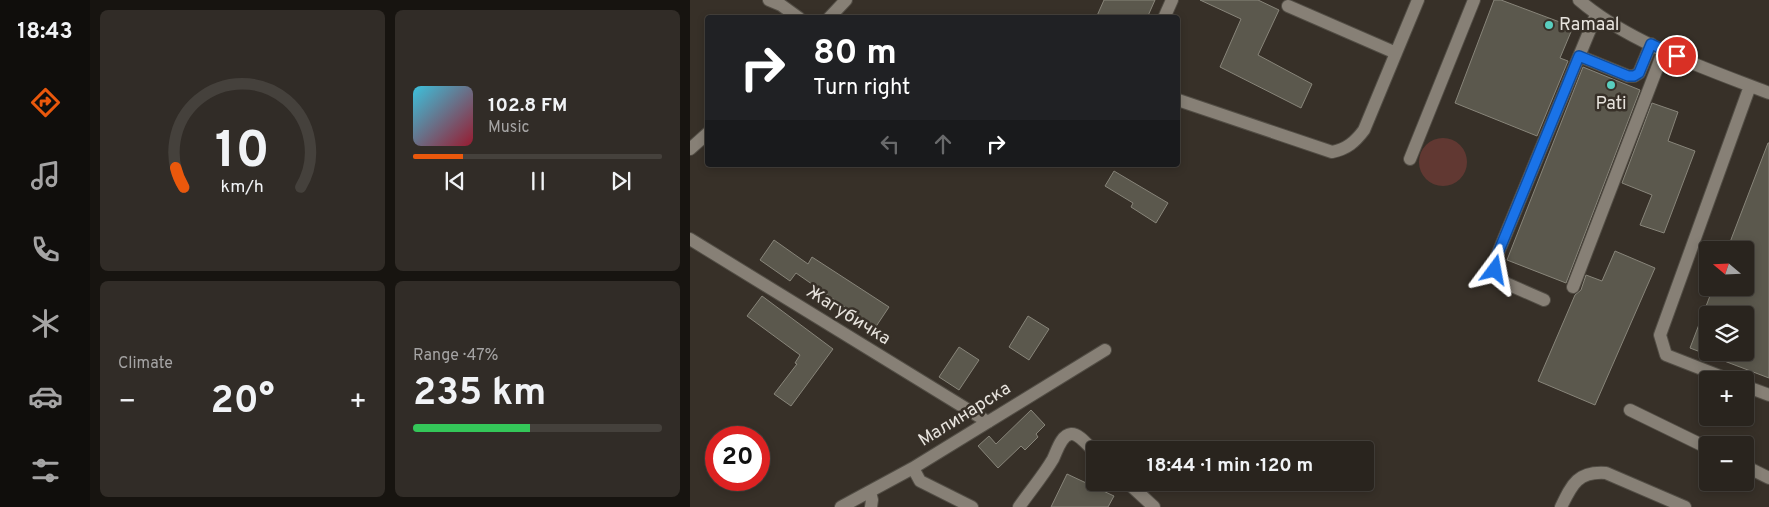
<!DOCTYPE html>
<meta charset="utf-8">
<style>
body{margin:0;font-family:Overpass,sans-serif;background:#312c27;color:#f1f3f6;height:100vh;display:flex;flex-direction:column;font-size:19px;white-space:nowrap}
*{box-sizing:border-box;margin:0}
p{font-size:16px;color:#a5a4a4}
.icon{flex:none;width:28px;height:28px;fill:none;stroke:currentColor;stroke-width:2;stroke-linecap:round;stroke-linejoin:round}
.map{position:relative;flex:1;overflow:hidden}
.panel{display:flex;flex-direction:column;gap:10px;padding:10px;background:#171410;width:600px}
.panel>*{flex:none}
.guide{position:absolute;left:15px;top:15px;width:475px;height:152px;border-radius:5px;box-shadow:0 2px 8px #0003,0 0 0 1px #45413c;background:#202124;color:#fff;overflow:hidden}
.needle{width:32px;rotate:289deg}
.buttons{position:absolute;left:1009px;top:241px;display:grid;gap:10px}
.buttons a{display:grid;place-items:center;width:55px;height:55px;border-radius:5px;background:#29241e;box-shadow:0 2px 8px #0003,0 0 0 1px #45413c;font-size:25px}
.speed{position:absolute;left:15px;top:426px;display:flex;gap:10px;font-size:25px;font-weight:700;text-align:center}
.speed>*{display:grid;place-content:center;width:65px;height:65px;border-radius:50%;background:#29241e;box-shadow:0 2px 8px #0003,0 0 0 1px #45413c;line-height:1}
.speed .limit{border:8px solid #d22;background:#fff;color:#111}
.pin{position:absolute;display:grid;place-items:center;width:42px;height:42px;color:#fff;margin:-21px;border:2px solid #fff;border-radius:50%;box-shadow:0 1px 5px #0007}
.me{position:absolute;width:55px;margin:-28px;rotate:13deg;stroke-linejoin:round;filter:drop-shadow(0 0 4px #0008)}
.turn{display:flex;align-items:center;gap:18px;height:105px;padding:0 25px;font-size:22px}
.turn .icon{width:65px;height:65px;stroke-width:2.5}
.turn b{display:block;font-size:35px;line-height:42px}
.lanes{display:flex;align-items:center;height:48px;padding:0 25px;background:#0003;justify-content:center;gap:25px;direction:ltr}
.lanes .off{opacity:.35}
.big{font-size:38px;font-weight:700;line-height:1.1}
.panel .card{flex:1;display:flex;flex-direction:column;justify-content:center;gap:8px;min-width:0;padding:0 18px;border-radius:8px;background:#312c27}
.panel .dial{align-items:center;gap:0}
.dial svg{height:130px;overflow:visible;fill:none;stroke:#45413c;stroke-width:7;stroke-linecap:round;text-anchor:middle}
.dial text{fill:#f1f3f6;stroke:none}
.song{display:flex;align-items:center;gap:15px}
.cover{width:60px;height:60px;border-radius:8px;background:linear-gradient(135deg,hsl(190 70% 55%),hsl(350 70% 35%))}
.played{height:5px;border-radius:2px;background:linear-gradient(90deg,#ea580c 20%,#45413c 20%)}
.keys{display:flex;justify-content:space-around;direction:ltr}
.heat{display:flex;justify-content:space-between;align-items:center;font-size:28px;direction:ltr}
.charge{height:8px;border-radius:4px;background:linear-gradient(90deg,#34c759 47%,#45413c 0)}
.panel .tiles{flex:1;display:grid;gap:10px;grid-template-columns:repeat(2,1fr)}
.trip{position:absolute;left:396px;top:441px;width:288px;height:50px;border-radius:5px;background:#29241e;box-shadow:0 2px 8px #0003,0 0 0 1px #45413c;font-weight:700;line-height:50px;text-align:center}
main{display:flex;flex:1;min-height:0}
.dock{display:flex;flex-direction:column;width:90px;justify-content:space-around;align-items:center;background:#100e0c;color:#a5a4a4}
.dock .icon{width:35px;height:35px}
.dock .selected{color:#ea580c}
.dock b{font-size:22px;color:#f1f3f6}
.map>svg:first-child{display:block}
.green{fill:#613832}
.building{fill:#5b584d;stroke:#88857a;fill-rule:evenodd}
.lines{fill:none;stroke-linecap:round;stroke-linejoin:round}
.minor-casing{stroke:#524d45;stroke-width:14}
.minor{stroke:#878076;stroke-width:12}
.route-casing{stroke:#114b97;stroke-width:12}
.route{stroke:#1a73e8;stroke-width:9}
.poi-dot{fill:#59cebf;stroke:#373028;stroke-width:2}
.labels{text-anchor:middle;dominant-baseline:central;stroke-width:5;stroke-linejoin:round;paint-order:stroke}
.poi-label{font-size:18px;fill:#e7e3dd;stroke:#373028;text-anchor:start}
.street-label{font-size:18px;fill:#e7e3dd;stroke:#373028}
</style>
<main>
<nav class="dock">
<b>18:43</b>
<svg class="icon selected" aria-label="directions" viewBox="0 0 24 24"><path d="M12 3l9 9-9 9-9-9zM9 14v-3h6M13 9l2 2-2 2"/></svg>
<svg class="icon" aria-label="music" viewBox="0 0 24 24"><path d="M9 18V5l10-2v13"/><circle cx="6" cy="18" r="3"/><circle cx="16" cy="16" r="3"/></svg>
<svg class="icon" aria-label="phone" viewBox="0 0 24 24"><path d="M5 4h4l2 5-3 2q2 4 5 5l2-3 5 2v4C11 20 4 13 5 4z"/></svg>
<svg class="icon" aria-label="climate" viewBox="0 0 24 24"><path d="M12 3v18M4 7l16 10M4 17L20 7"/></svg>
<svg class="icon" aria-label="car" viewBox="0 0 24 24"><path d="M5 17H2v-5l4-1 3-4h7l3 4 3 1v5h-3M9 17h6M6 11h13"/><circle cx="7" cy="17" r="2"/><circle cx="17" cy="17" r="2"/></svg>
<svg class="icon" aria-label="filters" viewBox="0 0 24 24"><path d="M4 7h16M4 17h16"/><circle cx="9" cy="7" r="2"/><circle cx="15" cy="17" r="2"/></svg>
</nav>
<section class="panel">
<div class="tiles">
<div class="card dial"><svg viewBox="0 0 100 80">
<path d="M14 69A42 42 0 1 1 86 69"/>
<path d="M14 69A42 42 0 0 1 9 57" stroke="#ea580c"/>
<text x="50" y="56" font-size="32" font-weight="700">10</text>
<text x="50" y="72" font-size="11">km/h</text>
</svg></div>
<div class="card">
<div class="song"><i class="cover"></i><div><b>102.8 FM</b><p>Music</p></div></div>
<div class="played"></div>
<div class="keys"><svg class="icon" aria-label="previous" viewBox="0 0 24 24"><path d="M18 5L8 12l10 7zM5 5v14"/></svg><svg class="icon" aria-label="pause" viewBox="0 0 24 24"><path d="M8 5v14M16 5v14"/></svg><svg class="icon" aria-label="next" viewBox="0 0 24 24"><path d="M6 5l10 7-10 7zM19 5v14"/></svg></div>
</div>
<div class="card"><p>Climate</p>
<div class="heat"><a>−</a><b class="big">20°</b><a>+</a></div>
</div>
<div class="card"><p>Range · 47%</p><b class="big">235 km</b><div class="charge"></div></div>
</div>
</section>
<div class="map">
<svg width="1079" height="507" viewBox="0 0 1079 507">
<rect width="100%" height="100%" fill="#373028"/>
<path class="green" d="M729 162a24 24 0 1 1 48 0a24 24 0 1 1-48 0Z"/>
<path class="building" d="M414,0H465L457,18H406Z
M510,0H568L589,10L568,55L622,84L611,108L530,67L551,19Z
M804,0H811L883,27L870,58L878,61L847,136L765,103Z
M893,67L950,90L876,283L817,260Z
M962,103L988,112L978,141L1005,151L974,233L950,225L962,195L932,183Z
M1078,143H1079V378L1000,348L1023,288H1055V250H1037ZM1018,315H1055V352H1018Z
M424,171L478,203L466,223L441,207L443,203L415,186Z
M84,240L118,264L122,257L199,307L185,328L106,273L100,281L70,260Z
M925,251L965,268L905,405L848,381L885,295L891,290L896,275L912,281Z
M72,296L143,349L101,406L84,394L107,364L105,363L110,355L57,316Z
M338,316L359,329L339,360L319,347Z
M269,347L289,360L269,390L249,377Z
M341,410L355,425L346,434L348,437L335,450L331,446L308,468L288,446L299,436L306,444Z
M377,474L424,496L418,507H361Z"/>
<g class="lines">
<g class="minor-casing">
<path id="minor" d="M79,0L91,5L109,18
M889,0C939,43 1017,69 1079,93
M598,6L706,53
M139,18L156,0
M474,18L482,0
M889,56L938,76H944L949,73L961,44
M488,100L642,152C657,149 665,142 674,130L728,0
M0,149L18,133
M720,159L784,0
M0,239L298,422
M883,287L974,50
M854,300L813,282C805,275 806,268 806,258L906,15
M1040,380L976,355L970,335L1060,86
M1055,386L1079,395
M940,410L1018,448
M1055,466L1079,478
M223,468L230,481L282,507
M437,482L464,507
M180,492L182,500L181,507
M151,507L223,468L415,350
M329,507C340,491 353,476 363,459C367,451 371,435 381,434C389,433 399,447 405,452
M871,507C882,484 888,471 916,473L995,507"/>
</g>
<use href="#minor" class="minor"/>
</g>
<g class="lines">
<g class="route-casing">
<path id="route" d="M805,270L806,258L889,56L938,76H944L949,73L961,44L987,56"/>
</g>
<use href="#route" class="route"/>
</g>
<g class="poi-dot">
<circle cx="859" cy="25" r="5"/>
<circle cx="921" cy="85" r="5"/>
</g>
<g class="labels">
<g class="poi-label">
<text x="869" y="25">Ramaal</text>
<text x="921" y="104" text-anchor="middle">Pati</text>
</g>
<g class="street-label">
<text transform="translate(158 316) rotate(32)">Жагубичка</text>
<text transform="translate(275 415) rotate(-32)">Малинарска</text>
</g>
</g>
</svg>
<div class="buttons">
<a><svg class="needle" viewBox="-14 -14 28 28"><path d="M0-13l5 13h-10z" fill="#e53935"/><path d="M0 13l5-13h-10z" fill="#a5a4a4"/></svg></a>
<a><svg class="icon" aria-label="layers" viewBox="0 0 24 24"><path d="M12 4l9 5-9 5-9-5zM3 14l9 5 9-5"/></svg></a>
<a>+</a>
<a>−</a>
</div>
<div class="speed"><div class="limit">20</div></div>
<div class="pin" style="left:987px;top:56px;background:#d93025"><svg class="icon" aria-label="arrive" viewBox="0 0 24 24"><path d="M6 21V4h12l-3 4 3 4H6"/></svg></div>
<svg class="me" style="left:805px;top:270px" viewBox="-20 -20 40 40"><path d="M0-17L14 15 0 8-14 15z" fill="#1a73e8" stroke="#fff" stroke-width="4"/></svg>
<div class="trip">18:44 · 1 min · 120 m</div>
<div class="guide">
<div class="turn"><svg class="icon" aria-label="right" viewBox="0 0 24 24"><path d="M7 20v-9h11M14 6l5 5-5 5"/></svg><div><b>80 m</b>Turn right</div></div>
<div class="lanes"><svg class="icon off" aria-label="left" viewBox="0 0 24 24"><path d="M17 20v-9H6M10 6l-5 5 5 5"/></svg><svg class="icon off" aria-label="ahead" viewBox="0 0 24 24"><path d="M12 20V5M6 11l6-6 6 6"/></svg><svg class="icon" aria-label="right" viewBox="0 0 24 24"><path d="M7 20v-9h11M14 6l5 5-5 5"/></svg></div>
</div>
</div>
</main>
